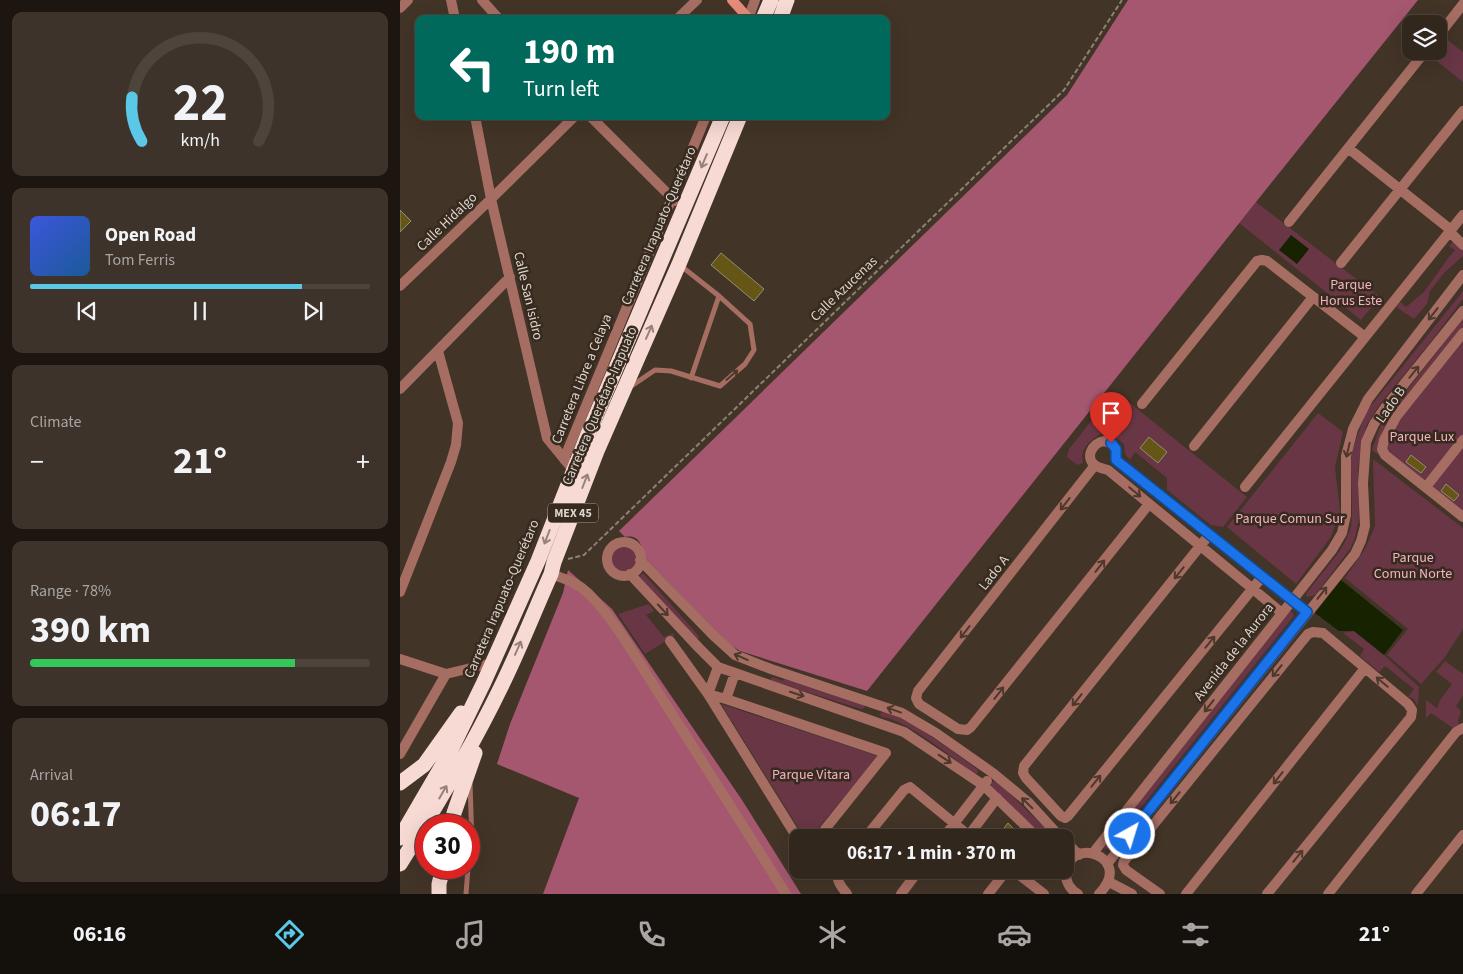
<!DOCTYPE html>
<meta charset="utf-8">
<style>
body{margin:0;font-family:"Source Sans 3",sans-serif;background:#3d332a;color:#f1f3f6;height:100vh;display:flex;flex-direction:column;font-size:19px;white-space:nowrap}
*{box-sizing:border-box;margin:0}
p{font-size:16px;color:#a8a5a4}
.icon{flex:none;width:28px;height:28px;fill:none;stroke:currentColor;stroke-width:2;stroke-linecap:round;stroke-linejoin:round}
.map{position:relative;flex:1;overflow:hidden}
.details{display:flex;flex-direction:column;gap:12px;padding:12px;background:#1c1510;width:400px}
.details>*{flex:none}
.banner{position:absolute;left:15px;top:15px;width:475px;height:105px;border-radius:10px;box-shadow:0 5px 20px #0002,0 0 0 1px #4d443b;background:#00695c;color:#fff;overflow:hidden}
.fabs{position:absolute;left:1002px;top:15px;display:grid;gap:10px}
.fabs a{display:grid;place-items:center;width:45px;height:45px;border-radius:10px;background:#32271d;box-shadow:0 5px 20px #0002,0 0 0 1px #4d443b;font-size:25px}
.speed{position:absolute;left:15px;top:814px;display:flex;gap:10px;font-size:25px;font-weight:700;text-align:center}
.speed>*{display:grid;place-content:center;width:65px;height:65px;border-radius:50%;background:#32271d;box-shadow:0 5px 20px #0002,0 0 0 1px #4d443b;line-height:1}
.speed .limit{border:8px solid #d22;background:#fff;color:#111}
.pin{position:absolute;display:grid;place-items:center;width:42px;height:42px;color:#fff;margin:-51px -21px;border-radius:50% 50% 50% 0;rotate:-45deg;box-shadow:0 0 5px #0007}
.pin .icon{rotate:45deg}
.me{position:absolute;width:55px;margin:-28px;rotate:39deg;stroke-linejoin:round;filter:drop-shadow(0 0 4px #0008)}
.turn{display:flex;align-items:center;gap:18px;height:105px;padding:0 25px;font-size:22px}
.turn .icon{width:65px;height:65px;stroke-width:2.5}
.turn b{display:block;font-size:35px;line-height:42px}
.big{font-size:38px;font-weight:700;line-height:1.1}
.details .widget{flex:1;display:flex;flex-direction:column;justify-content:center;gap:8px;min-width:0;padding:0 18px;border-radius:10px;background:#3d332a}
.details .dial{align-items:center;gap:0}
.dial svg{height:130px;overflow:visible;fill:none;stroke:#4d443b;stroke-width:7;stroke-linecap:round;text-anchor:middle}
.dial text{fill:#f1f3f6;stroke:none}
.song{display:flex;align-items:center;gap:15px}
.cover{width:60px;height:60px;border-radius:8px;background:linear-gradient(135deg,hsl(230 70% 55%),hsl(210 70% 35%))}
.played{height:5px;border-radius:2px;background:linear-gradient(90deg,#5ac8e6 80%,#4d443b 80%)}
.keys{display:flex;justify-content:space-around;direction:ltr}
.heat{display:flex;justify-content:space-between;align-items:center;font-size:28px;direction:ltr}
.charge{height:8px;border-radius:4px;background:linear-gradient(90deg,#34c759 78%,#4d443b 0)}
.trip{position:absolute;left:389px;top:829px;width:285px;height:50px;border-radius:10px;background:#32271d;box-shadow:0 5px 20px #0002,0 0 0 1px #4d443b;font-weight:700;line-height:50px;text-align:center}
.dock{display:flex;height:80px;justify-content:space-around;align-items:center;background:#14100c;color:#a8a5a4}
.dock .icon{width:35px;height:35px}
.dock .on{color:#5ac8e6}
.dock b{font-size:22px;color:#f1f3f6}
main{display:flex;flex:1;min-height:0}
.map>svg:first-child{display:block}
.green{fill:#683645}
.forest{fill:#a4576e}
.water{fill:#162200}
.building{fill:#655615;stroke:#938e7a}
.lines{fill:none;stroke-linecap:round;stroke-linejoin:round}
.path{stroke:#8d8177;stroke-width:2;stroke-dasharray:5 2.5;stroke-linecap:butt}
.lane{stroke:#a66e62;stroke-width:5}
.street{stroke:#a66e62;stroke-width:10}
.secondary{stroke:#e38c79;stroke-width:10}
.highway{stroke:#f6dad3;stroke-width:15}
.oneway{stroke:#968278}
.oneway2{stroke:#4d382c}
.route-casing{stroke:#114b97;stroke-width:12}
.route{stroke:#1a73e8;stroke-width:9}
.labels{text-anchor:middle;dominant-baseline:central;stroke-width:5;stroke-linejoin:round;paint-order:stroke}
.shield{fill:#372a1e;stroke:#aba198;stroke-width:1}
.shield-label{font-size:12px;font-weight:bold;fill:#ddd4cd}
.street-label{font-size:14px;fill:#ddd4cd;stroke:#372a1e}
.park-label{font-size:14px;fill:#f4b2c3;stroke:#372a1e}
</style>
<main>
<section class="details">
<div class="widget dial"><svg viewBox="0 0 100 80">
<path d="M14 69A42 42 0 1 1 86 69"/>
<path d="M14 69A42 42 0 0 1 8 42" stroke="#5ac8e6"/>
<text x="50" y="56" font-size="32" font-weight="700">22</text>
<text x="50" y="72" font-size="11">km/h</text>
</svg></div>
<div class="widget">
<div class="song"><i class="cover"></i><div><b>Open Road</b><p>Tom Ferris</p></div></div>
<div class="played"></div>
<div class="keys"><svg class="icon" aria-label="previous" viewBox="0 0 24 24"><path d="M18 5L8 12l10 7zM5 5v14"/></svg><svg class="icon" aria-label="pause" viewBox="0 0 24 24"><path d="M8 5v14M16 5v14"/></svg><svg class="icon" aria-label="next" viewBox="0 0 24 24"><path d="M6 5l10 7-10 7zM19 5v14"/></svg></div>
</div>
<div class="widget"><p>Climate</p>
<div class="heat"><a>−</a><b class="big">21°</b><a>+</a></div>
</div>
<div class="widget"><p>Range · 78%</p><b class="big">390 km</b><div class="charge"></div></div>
<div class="widget"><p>Arrival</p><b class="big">06:17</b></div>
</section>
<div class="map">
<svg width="1063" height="894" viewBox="0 0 1063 894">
<rect width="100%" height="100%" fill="#423427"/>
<path class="green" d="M1039,33L1063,52V82L1024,51H1039Z
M856,202L980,297L961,320L839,223Z
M1054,241L1063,249V256L1044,273L1030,291L1027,304L1014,319L996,307L1000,302L1006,307L1024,292L1049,257L1055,250L1049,246Z
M1063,291V299L1029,344L980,404L967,424L962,441L958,470L959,519L955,538L950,549L916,594L913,596L907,597L906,594L908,591L939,552L946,540L951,527L952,513L951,461L952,451L966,412Z
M1063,319V520L972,450L982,422Z
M715,391L847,497L823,527L811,525L767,490V478L735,452L730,460L725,454L724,444L715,437L704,432C692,439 679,448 683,463L677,465L667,457L669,449Z
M918,413L943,432L935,467L940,511L931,537L896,584L827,527Z
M973,459L1063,528V629L1045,657L1021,684L987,655L1008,629L945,578L965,549L975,526Z
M211 558a13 13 0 1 1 26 0a13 13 0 1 1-26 0Z
M241,574H244L298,635L299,637L298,639L293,636L240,577Z
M249,604L254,611L246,615L264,637L273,633L274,636L245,654L218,614Z
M890,611L893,613L894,616L885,627L708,849H704L703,847Z
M954,631L984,655L1019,687L1018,706L1013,698L1008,697L1014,689L985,666L979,672L960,656L964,649L943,633Z
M1045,661L1063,674V695L1056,706L1061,711L1058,720L1059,726L1053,728L1031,713L1026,718V700L1037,708L1040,700L1052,684L1036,672Z
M373,677L383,681L385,679L463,704L465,708L461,709L372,681L370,679Z
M321,704L478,756L411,837H404Z
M486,711C519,726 548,748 577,769L578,773L574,774C553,758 507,720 482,717L479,714Z
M597,781L654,837H644L591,787L592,782Z"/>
<path class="forest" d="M728,0H1018L856,202L467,691L340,651L326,642L244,557C242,545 239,534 225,537L219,531L667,95Z
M168,570L212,609L342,800L401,894H143L179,798L97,764L110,724L163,593Z"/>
<path class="water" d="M891,235L909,249L897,264L879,250Z
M941,580L1003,630L984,655L954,631H939L915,613Z"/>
<path class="building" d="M0,210L11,221L0,232Z
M321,253L364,289L354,301L311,265Z
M749,437L767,452L758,463L740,448Z
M1011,455L1026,467L1021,473L1006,462Z
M1046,484L1059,495L1054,501L1041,491Z
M608,823L622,838L597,837Z"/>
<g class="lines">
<path class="path" d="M168,559L184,555L664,90L722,0"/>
<path class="lane" d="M291,378L319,296
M230,387L255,370L271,371L320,386L345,364L354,350L350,324L319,296L281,266
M69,863L72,844L70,783
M66,894L68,868"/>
<path class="street" d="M51,0L55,19
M82,0L99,19
M0,8L8,0
M277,19L297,0
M348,19L355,0
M1042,31L1063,4
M75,116L91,199L147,438L174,471
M190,116L275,201
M948,148L1051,230
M889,222L1020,58
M1050,232L1063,245
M941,263L1063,111
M0,286L91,199L175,116
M1063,333L996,417L984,440L982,449L985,455L1063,517
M0,389L110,277
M742,404L857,261L862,260L867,261L965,337
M794,446L913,297
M164,459L306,116
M695,465L518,691L516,698L519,704L558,729L567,730L571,727L749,504
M845,487L1063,215
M1026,487L1063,440
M809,535L624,766L623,773L626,778L661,816L665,818L668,816L862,577
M207 559a17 17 0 1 1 34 0a17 17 0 1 1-34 0Z
M240,560L313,635L335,655L371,669L502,713L536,733L593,773L628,802L661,838
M151,574C165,579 177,582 188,593C216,621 236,658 258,692C301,759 343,826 386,894
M230,574L299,648L318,667L504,732L583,785L638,838
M0,592L51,462L56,445L58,423L38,351
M882,613L708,470C704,469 700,468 696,466C684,458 692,443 704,441L713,444L717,452L716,460L907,613
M270,641L308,694L398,839
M0,659L46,674L92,663
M318,667L308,694L326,699L335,673
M326,699L486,753L418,838
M0,754L46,674
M569,835L597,798
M465,838L504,790L510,787L572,838
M543,838L587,781
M665,841L679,855
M693,853L932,550L942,533L946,515V456L953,429L968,399L1063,275
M707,864L955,554L961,541L965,526L963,483L966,442L974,424L984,409L1063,311
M440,870C434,879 441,886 447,894
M613,870L644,894
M709,882L732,894
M501,894L519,870
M588,894L607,870
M678,894C671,890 666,883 666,875C666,834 736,856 699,894
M760,894L726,870L723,865L724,861L903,640L908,634L913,632L923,633L965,668
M786,894L965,668L1008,704L1012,710L1011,717L867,894
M928,894L1056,732L1063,728
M1016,894L1063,835"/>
<path class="secondary" d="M332,0L349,19"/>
<path class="highway" d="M363,19L371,0
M380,19L387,0
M0,783L24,765L61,713
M52,825L54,813L75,753
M0,838L50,752L84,682L138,561L188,434L323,116
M0,864C36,807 71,749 100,689C119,651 134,612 151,574L154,562L197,451L279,264L340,116
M39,894V884L43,868"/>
</g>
<defs><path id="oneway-shaft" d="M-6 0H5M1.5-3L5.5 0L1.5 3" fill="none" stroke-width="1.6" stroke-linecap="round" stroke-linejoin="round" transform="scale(1.25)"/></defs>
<g class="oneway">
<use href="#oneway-shaft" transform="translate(304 161) rotate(113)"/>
<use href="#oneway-shaft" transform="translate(249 332) rotate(-66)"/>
<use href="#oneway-shaft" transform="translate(185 481) rotate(-69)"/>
<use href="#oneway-shaft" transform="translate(147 537) rotate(111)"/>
<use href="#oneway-shaft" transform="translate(118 648) rotate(-66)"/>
<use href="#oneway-shaft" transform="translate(43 792) rotate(-60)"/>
</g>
<g class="oneway2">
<use href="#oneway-shaft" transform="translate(1033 314) rotate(128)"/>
<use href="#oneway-shaft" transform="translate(1014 372) rotate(-51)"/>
<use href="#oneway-shaft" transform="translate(332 375) rotate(-41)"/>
<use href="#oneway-shaft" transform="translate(948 450) rotate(103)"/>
<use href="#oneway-shaft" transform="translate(735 492) rotate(40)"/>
<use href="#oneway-shaft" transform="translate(665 504) rotate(128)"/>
<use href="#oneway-shaft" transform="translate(700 566) rotate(-52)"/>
<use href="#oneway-shaft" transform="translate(779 573) rotate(129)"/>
<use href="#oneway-shaft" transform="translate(922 593) rotate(-52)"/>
<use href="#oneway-shaft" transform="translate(263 610) rotate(47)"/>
<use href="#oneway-shaft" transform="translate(565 632) rotate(128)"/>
<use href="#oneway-shaft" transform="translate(810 642) rotate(-51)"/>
<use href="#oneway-shaft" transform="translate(341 657) rotate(-156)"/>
<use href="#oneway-shaft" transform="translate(877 671) rotate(129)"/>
<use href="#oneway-shaft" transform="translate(982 682) rotate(-140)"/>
<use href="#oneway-shaft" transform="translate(599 693) rotate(-52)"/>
<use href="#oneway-shaft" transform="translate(397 694) rotate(18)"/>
<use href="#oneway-shaft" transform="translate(677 700) rotate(129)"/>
<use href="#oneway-shaft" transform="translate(809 706) rotate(128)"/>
<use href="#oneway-shaft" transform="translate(494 710) rotate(-160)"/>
<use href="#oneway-shaft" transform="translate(545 759) rotate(33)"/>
<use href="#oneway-shaft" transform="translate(878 778) rotate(128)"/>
<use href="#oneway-shaft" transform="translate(696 781) rotate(-51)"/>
<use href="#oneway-shaft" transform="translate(775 798) rotate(129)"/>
<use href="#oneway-shaft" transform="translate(627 803) rotate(-136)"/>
<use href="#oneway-shaft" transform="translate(898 856) rotate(-51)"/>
</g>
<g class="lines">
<g class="route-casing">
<path id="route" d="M711,443L716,449V460L907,612L730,834"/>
</g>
<use href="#route" class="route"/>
</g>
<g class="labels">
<rect class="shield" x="148" y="503.5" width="50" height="19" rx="4"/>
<g class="shield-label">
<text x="173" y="513">MEX 45</text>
</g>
<g class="street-label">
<text transform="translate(47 222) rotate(-44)">Calle Hidalgo</text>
<text transform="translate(259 226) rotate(-67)">Carretera Irapuato-Querétaro</text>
<text transform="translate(444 289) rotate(-44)">Calle Azucenas</text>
<text transform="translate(128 296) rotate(77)">Calle San Isidro</text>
<text transform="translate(182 379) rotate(-68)">Carretera Libre a Celaya</text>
<text transform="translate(991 405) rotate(-55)">Lado B</text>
<text transform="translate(200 406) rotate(-67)">Carretera Querétaro-Irapuato</text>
<text transform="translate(594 573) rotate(-52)">Lado A</text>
<text transform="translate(102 599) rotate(-67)">Carretera Irapuato-Querétaro</text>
<text transform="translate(834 652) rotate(-52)">Avenida de la Aurora</text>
</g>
<g class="park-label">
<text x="951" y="285">Parque<tspan x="951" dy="16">Horus Este</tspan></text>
<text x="1022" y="437">Parque Lux</text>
<text x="890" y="519">Parque Comun Sur</text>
<text x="1013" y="558">Parque<tspan x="1013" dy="16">Comun Norte</tspan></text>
<text x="411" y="775">Parque Vitara</text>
</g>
</g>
</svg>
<div class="fabs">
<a><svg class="icon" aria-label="layers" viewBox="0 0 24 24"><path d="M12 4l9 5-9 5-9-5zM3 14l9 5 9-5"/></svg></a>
</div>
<div class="speed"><div class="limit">30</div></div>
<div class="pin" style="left:711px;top:443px;background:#d93025"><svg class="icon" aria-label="arrive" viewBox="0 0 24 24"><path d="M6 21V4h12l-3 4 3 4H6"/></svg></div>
<svg class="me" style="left:730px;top:834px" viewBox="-20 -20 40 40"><circle r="17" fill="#1a73e8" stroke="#fff" stroke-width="3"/><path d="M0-11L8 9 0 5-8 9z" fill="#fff"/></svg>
<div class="trip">06:17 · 1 min · 370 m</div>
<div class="banner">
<div class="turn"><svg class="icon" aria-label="left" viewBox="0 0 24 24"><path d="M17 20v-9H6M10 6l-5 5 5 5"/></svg><div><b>190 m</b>Turn left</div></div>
</div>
</div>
</main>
<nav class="dock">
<b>06:16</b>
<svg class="icon on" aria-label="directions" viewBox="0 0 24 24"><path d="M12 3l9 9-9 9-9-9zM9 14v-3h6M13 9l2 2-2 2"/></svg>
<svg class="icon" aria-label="music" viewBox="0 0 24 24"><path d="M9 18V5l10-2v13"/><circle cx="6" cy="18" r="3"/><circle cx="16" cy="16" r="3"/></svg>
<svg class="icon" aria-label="phone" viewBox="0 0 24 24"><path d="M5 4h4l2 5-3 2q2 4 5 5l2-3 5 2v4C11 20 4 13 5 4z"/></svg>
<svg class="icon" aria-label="climate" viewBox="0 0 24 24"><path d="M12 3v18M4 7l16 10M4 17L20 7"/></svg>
<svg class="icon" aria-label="car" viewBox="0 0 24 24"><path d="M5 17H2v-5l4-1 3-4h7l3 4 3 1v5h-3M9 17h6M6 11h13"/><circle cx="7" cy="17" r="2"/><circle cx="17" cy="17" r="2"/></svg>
<svg class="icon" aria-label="filters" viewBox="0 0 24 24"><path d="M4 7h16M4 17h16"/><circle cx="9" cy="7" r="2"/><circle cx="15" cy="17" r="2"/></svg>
<b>21°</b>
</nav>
